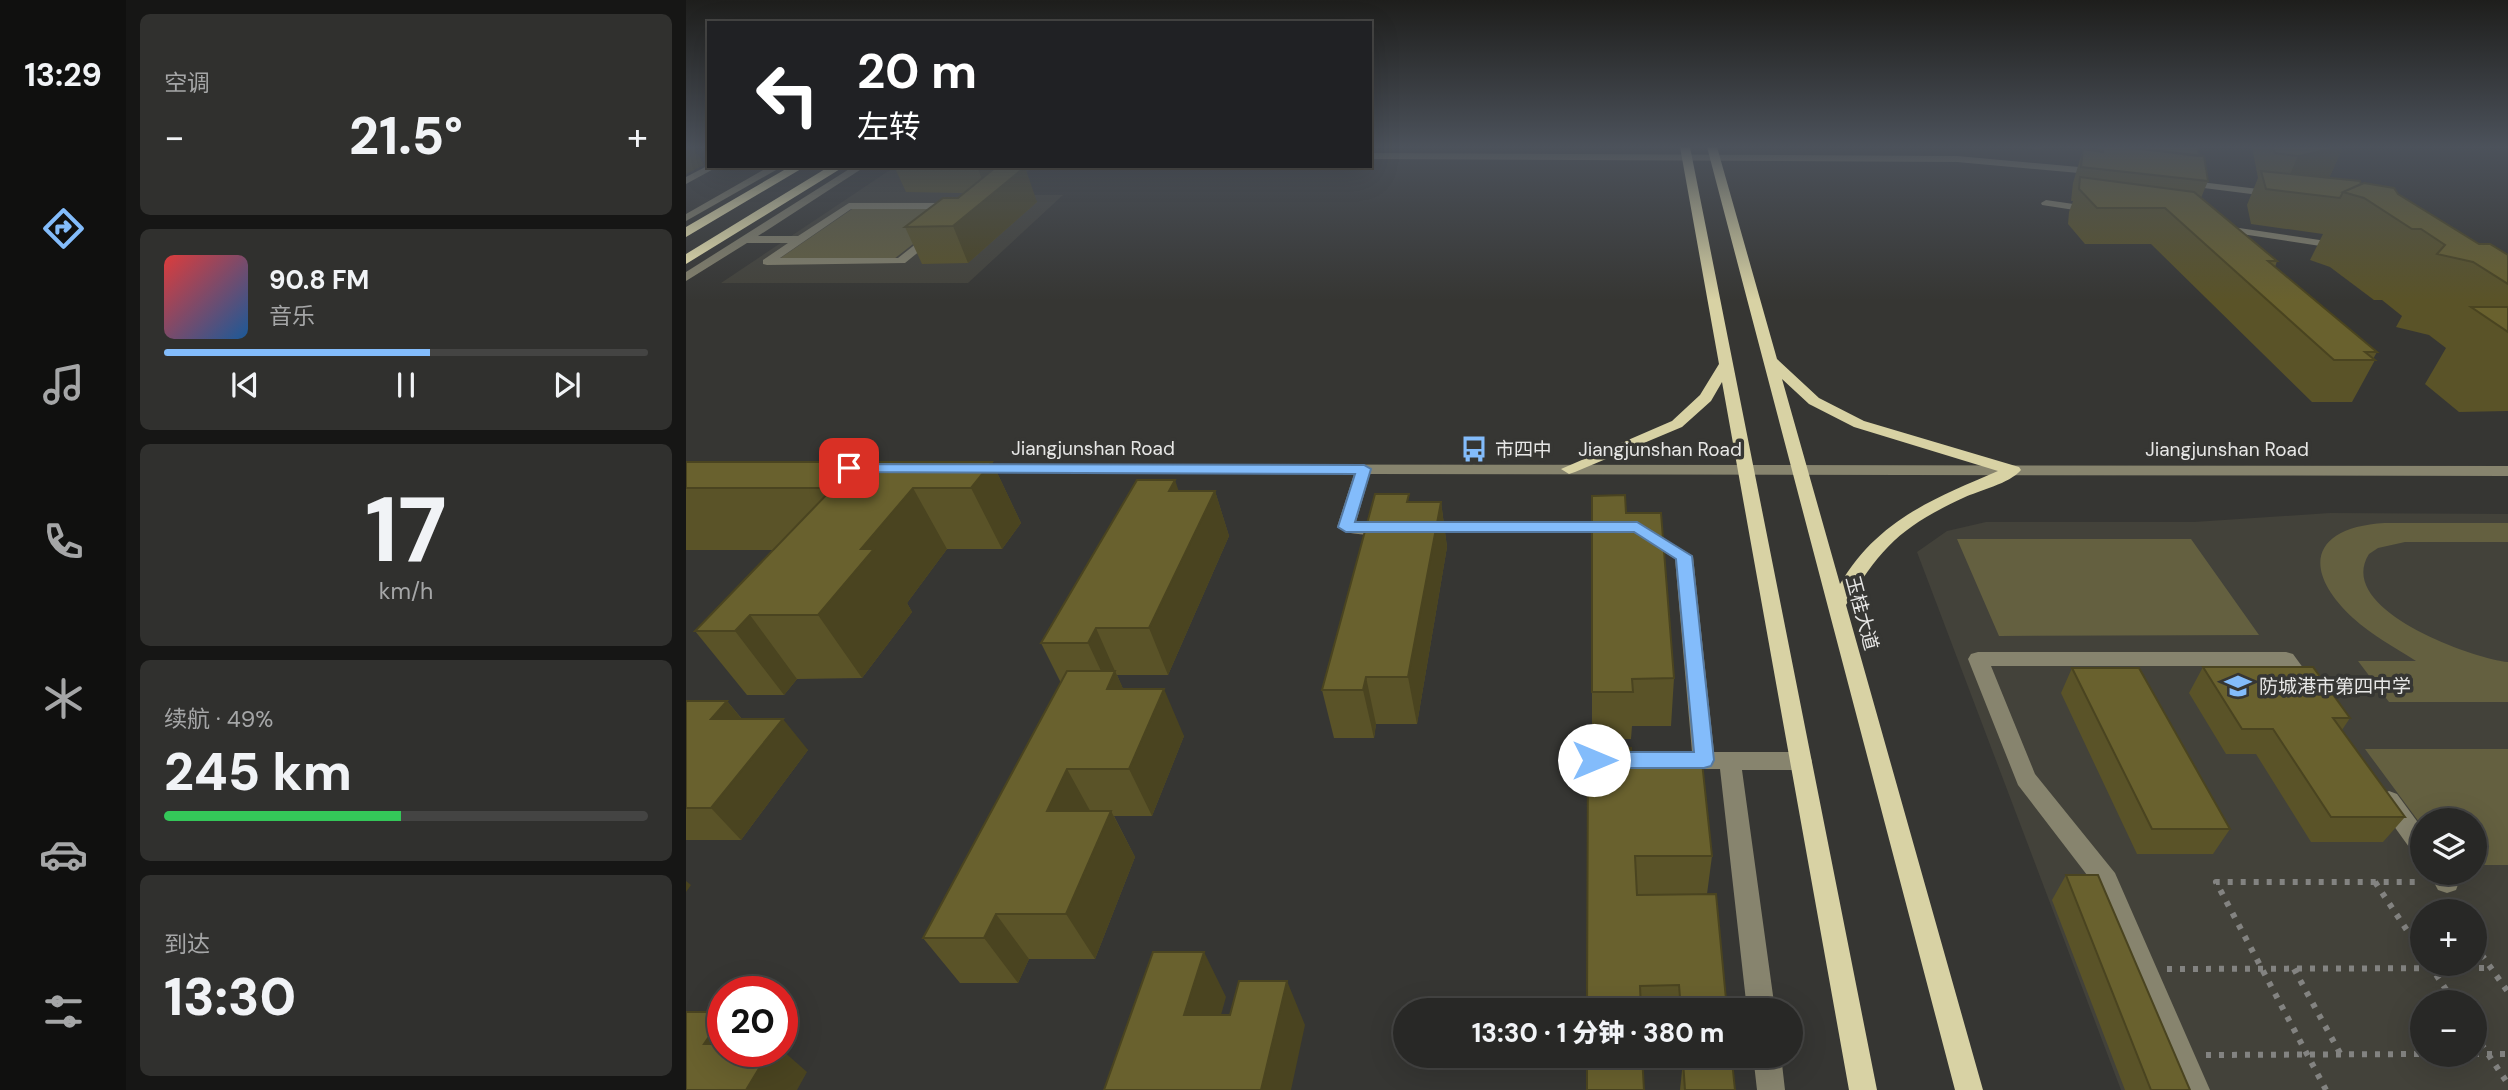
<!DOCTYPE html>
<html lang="zh">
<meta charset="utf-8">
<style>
body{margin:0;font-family:"DM Sans","Noto Sans SC",sans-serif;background:#30302e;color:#f1f3f6;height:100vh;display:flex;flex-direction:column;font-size:26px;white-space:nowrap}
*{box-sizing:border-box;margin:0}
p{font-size:23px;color:#a5a6a7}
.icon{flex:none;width:38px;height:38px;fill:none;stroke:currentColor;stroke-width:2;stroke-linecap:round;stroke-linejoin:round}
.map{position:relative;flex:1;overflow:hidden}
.drawer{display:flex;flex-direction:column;gap:14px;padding:14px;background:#161615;width:560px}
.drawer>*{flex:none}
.hud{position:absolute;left:21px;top:21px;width:665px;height:147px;border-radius:0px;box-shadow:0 7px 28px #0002,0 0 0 2px #444443;background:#202124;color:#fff;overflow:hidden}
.fabs{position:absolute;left:1724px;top:808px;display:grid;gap:14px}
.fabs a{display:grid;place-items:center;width:77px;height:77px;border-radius:50%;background:#282826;box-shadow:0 7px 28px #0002,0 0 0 2px #444443;font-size:35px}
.speed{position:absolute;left:21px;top:976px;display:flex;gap:14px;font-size:35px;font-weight:700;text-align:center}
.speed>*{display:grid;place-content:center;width:91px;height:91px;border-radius:50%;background:#282826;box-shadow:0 7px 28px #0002,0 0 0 2px #444443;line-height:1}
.speed .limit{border:10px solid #d22;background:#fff;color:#111}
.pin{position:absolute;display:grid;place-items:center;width:60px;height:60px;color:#fff;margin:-30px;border-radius:14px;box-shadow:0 4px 10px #0006}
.me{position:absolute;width:77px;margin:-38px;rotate:90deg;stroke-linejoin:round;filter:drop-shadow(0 0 5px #0008)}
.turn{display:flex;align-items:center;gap:24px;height:147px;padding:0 35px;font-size:32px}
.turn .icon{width:91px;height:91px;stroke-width:2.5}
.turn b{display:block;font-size:49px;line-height:60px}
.big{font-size:52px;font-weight:800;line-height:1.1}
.drawer .card{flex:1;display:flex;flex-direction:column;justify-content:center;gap:10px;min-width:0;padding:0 24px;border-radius:10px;background:#30302e}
.drawer .dial{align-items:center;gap:0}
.dial b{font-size:91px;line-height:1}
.song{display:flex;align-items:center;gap:21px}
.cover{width:84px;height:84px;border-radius:10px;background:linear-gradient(135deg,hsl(0 70% 55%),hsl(210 70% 35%))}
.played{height:7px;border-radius:4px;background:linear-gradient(90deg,#83bcfb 55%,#444443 55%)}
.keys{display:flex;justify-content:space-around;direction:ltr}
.heat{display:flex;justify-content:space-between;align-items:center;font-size:38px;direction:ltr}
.charge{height:10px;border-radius:5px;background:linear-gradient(90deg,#34c759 49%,#444443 0)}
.trip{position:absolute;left:707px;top:998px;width:410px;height:70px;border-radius:35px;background:#282826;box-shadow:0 7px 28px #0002,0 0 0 2px #444443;font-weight:800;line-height:70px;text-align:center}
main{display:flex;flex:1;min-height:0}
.dock{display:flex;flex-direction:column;width:126px;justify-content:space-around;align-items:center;background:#10100f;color:#a5a6a7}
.dock .icon{width:49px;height:49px}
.dock .current{color:#83bcfb}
.dock b{font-size:32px;color:#f1f3f6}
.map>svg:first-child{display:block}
.built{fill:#43423a;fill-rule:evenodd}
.green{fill:#646040}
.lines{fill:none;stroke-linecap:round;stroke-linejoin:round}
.path{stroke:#838381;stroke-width:6;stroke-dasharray:5 8;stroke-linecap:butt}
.minor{fill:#87846e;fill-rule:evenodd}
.major{fill:#d8d2a4;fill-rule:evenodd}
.highway{fill:#f8f1b9;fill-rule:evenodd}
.wall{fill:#5a5328}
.shaded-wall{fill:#4a4420}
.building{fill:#69612e;stroke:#4a4420;stroke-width:2}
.route{fill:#83bcfb;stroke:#557aa3;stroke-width:2}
.labels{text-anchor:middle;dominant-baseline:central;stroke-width:7;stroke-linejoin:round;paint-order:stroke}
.street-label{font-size:19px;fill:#e7e7e6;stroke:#363633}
.poi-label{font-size:19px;fill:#e7e7e6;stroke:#363633;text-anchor:start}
</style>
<main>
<nav class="dock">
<b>13:29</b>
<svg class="icon current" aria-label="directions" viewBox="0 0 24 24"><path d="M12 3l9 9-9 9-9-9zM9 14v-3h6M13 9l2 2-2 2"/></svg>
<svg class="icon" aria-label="music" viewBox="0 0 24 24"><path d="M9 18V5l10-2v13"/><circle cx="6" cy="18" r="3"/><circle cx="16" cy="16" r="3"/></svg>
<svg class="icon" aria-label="phone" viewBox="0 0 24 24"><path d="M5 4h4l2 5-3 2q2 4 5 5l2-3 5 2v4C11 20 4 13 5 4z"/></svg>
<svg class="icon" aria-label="climate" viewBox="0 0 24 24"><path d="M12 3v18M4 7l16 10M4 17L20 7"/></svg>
<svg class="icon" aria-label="car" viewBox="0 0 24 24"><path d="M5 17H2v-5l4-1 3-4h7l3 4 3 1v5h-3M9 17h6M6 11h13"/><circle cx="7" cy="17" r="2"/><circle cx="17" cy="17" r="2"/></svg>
<svg class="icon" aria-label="filters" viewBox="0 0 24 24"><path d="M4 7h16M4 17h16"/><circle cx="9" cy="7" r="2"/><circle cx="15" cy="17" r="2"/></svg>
</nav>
<section class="drawer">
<div class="card"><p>空调</p>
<div class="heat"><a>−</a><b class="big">21.5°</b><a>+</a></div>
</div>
<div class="card">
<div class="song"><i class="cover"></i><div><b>90.8 FM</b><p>音乐</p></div></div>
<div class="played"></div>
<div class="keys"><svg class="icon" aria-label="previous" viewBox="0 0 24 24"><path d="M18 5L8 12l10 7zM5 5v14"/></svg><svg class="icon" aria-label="pause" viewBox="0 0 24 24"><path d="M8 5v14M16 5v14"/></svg><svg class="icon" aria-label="next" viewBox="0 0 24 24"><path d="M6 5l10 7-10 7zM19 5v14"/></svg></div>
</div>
<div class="card dial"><b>17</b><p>km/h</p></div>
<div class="card"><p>续航 · 49%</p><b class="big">245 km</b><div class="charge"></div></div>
<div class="card"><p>到达</p><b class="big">13:30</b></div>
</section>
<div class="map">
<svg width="1822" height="1090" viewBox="0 0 1822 1090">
<rect width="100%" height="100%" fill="#363633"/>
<path class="built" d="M210,166H348L314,195H377L282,283H35Z
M1644,513L1822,514V1090H1435L1231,552L1261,531L1300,522H1508ZM1736,821H1788V873H1736ZM1736,912H1788V964H1736ZM1736,1003H1788V1055H1736Z"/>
<path class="green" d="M169,207L273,208L208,259H93Z
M1699,523H1822V542H1719L1692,548L1683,554C1648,609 1785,658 1822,662V702H1703L1672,661H1730C1708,647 1686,635 1667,618C1614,569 1626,527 1699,523Z
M1271,539H1505L1573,635L1313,636Z
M1679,749H1822V865H1789L1788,821H1736V826Z"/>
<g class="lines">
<path class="path" d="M1689,882L1736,953
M1759,902L1765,912
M1788,944L1822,992
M1743,964L1769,1003
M1481,969L1806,968
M1608,969L1655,1055
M1788,1033L1822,1084
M1788,1054H1822
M1520,1055L1736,1054
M1640,1090L1530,882H1736"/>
<path class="minor" d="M684,153L1271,156L1415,169L1420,172L1415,175L1271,162L684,159Z
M23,165L33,166L0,184V177Z
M84,166H97L0,221V214Z
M168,166H180L72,236H112L163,203H284L289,206L219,263L81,265L77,264V260L102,243H61L0,281V272ZM165,209H274L212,258H94Z
M1498,180L1589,191L1594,194L1589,197L1494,185V181Z
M1360,200L1408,207L1413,210L1408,213L1356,205L1355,203Z
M1533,225L1654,243L1660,246L1654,249L1529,230L1528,228Z
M286,464L1822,466V476L684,474L670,522H704L713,527C704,537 660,537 651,527L668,474L280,472L278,469Z
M736,522H928L937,527L928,532L730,531L727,527L730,523Z
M959,527L1007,556L1028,752H1115L1123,755L1126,761L1123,767L1115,770H1056L1089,1010H1061L1034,769H923L915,766L912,760L915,754L923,751L1006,752L989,559L953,536L950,532Z
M1292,652H1600L1607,654L1631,687L1628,692C1611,698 1604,678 1595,666H1305L1349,774L1429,873L1524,1090H1496L1411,888L1332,785L1282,659L1285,654Z
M1703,791L1711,794L1736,828V857L1728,854L1695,808L1692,801L1695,794Z
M1743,873H1769L1773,882L1770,890L1761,893L1752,890Z
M1067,1055H1095L1099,1090H1071Z"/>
<path class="major" d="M994,147H1004L1191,1090H1163L1036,382L1025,401L996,427L889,472L883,474L875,469L986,421L1014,395L1033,364Z
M1021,147H1031L1091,359L1133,398L1178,421L1333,467L1335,470C1323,484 1294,490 1277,498C1215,527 1195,547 1160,605L1297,1090H1269ZM1096,379L1123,404L1168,427L1312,471C1247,499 1192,520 1154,584Z"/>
<path class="highway" d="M105,166H120L0,237V227Z
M144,166H159L0,264V254Z"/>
</g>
<path class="wall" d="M1330,147H1356L1355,150Z
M1411,147H1512L1513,156L1522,181L1515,198L1591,261L1589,267L1691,352L1687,359L1689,360L1666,402H1626L1465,244H1399L1382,224L1383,212L1387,201H1385L1387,183L1397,149L1410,151Z
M1566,147H1657L1643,178L1675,184L1712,194L1793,244L1822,255V411L1773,412L1739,384L1760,348L1743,335L1710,327L1716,316L1696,300H1688L1644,267L1624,260L1637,234L1565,224L1561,205L1572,178Z
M208,166H334L333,167L351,202L282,263L236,264L219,227L272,198L277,193L220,192Z
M0,462H306L335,523L316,549H261L221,603L226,612L176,678L111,679L98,695H61L9,631L88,550H0Z
M493,491H529L543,536L482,675H431L437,689L498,736L466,816H428L449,857L409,959H343L332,983H274L237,938L375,683L355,643Z
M906,496L940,513L988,678L985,726H946L945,739H906Z
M724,502H755L761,547L731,724H690L688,738H648L636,690Z
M1517,667L1664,718L1656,730L1719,817L1697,842H1625L1570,754H1540L1503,693Z
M1386,668L1544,829L1527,854H1451L1375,693Z
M41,701L56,719L122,750L55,840H0V702Z
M946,763L1026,856L1021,894L1041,1010H901Z
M1380,875L1504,1090H1439L1366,900Z
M990,1055H1034V1056L990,1057Z
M997,1061L1049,1090H994Z"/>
<path class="shaded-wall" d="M3,147H8L18,165L0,174V148Z
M1657,147L1642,180L1597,190L1612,156Z
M291,166H334L301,193Z
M339,167L351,202L282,263L267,226Z
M306,462L335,523L316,549L285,488Z
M489,480L504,525L483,491Z
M227,488L261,549L221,603L226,612L176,678L132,615L175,549Z
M529,491L543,536L482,675L463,628Z
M755,502L761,547L731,724L722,677Z
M64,615L111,679L98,695L49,631Z
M410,628L429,671L451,719L421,689L422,686L402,643Z
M680,677L690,724L688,738L677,690Z
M478,689L498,736L466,816L443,769Z
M41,701L67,733L25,719Z
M97,719L122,750L55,840L25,808Z
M381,769L407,816L361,811Z
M425,811L449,857L409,959L380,914Z
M0,881L5,885L0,892Z
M310,914L343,959L332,983L298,938Z
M518,952L540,997L523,1058L498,1015Z
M601,981L619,1025L605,1090H575Z
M37,1016V1052L18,1044Z
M96,1050L121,1072L111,1090H60L83,1052H96Z"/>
<path class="building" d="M1417,147H1438L1518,156L1522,181L1395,167L1397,149L1417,152Z
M1438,147H1512L1513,156Z
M1587,147H1655L1612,156L1589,153Z
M310,167H339L267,226L219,227L257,198H272Z
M1575,171L1674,181L1675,184L1657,192L1654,198L1580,189Z
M1394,177L1508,192L1591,261H1582L1691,352H1679L1689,360H1648L1479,208H1411L1393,189Z
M1678,183L1708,188L1712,194L1793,244H1804L1822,255V284L1787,262L1751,254L1759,245L1735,229H1726L1678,198L1657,192Z
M1785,307H1822V332Z
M0,462H306L285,488H227L175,549H188L132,615H64L49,631H9L147,488H0Z
M451,480H489L483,491H529L463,628H410L402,643H355Z
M689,494H723L721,502H755L722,677H680L677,690H636Z
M939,495L940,513H975L988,678L946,679L947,692H906V496Z
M1517,667H1627L1664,718H1647L1719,817H1645L1587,729H1556Z
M1386,668H1453L1544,829H1466Z
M381,671H429L421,689H478L443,769H381L361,811H425L380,914H310L298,938H237Z
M1,701H41L25,719H97L25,808H0V702Z
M945,748L946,763L1016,762L1026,856H949L951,895L1030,894L1041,1010H995L993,985L954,986L955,1010H901L902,749Z
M1380,875H1412L1504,1090H1465Z
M467,952H518L498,1015H544L553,981H601L575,1090H418Z
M0,1012H37V1016L18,1044H37V1052H83L60,1090H0Z
M901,1055H956L958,1090H901Z
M997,1061H1046L1049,1090H999Z"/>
<linearGradient id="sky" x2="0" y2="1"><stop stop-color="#1e1e1c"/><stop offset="0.49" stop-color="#4c525b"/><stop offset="1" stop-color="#4c525b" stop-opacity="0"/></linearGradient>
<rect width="1822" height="300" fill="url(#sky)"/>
<path class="route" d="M163,464L678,465L685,469L669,522H951L1006,556L1028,760L1025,766L1018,768H908L901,766L898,760L901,755L908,752H1008L990,559L948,532H660L652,527L669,474L158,472V465Z"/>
<defs>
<g id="bus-bare" transform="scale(2.1)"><path d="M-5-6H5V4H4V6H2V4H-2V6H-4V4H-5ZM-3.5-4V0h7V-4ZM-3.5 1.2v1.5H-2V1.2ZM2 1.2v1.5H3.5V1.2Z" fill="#83bcfb" stroke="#363633" stroke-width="2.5" paint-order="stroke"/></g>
<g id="school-bare" transform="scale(2.1)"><path d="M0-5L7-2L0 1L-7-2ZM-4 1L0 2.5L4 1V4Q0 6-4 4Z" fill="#83bcfb" stroke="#363633" stroke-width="2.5" paint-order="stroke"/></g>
</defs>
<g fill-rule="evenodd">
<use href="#bus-bare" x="788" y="449"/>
<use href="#school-bare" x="1552" y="686"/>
</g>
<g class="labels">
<g class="street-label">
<text x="407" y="448">Jiangjunshan Road</text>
<text x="974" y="449">Jiangjunshan Road</text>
<text x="1541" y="449">Jiangjunshan Road</text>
<text transform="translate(1176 613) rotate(75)">玉桂大道</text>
</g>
<g class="poi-label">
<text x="809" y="449">市四中</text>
<text x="1573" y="686">防城港市第四中学</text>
</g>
</g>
</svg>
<div class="fabs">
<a><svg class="icon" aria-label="layers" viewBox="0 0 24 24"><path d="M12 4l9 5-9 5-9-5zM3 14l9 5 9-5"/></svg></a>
<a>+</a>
<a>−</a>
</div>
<div class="speed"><div class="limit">20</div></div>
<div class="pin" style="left:163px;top:468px;background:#d93025"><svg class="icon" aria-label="arrive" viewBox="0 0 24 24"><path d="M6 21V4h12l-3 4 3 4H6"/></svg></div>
<svg class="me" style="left:908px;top:760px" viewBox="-20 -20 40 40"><circle r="19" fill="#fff"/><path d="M0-13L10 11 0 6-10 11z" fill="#83bcfb"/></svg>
<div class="trip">13:30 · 1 分钟 · 380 m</div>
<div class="hud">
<div class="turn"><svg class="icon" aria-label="left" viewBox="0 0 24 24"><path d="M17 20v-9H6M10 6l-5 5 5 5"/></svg><div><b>20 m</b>左转</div></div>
</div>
</div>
</main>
